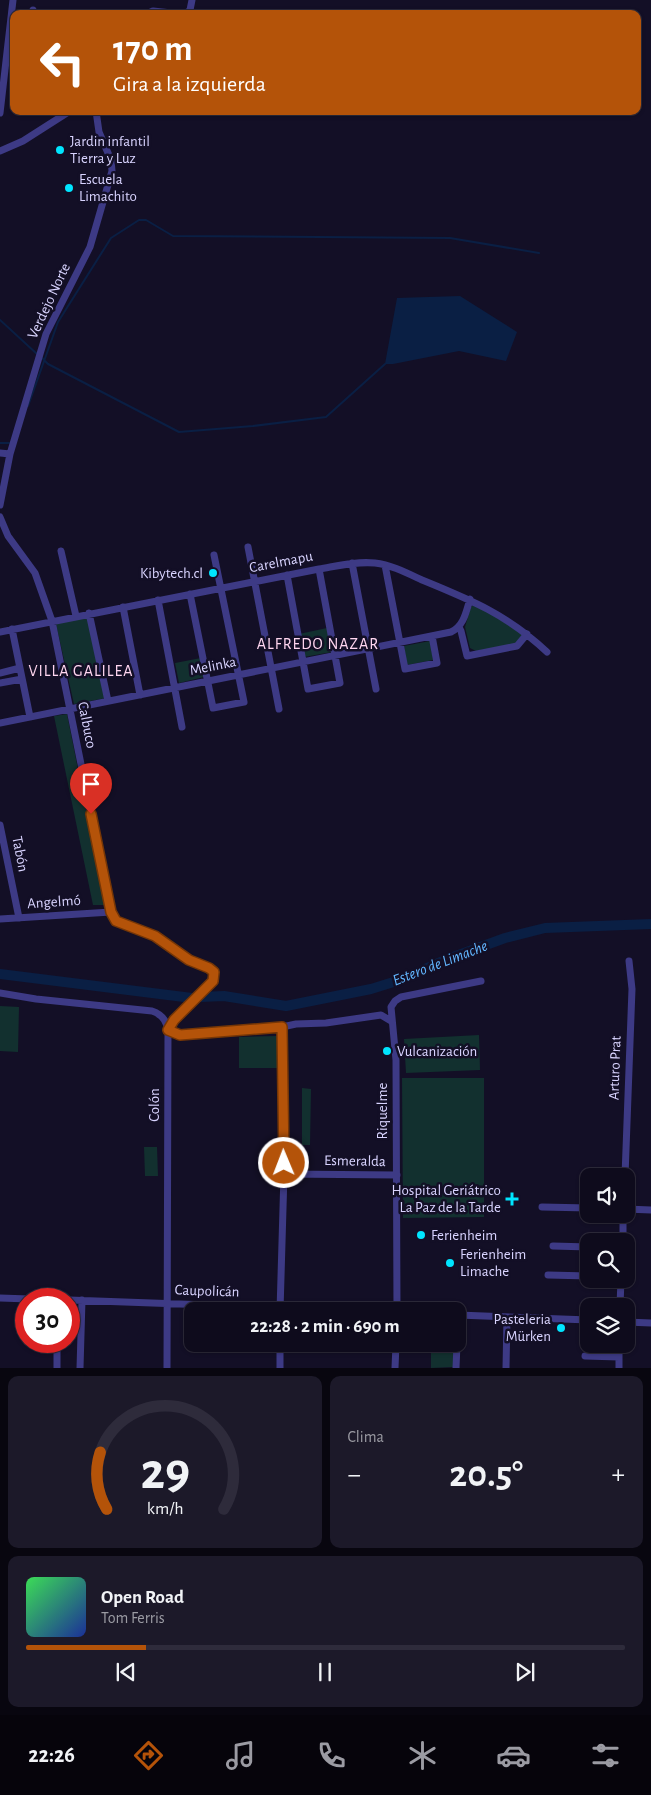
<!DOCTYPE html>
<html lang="es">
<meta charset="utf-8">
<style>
body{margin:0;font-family:"Alegreya Sans",sans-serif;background:#1c1929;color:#f1f3f6;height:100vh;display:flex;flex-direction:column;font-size:19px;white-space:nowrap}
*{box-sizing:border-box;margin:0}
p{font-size:16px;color:#9b9ba3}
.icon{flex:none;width:28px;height:28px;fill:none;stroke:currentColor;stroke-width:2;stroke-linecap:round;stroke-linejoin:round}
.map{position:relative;height:1368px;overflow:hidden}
.drawer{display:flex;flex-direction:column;gap:8px;padding:8px;background:#08060f;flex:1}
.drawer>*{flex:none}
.guide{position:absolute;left:10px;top:10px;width:631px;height:105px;border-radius:10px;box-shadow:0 1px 4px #0004,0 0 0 1px #2e2b3b;background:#b45309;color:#fff;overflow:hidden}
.tools{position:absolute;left:580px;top:1168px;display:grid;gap:10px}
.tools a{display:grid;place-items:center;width:55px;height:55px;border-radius:10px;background:#0e0b1c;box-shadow:0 1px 4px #0004,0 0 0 1px #2e2b3b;font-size:25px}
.speed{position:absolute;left:15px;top:1288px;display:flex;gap:10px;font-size:25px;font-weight:700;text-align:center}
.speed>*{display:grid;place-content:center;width:65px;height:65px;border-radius:50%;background:#0e0b1c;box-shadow:0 1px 4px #0004,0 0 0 1px #2e2b3b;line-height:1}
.speed .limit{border:8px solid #d22;background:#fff;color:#111}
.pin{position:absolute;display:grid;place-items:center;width:42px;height:42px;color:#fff;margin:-51px -21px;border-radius:50% 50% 50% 0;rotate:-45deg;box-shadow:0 0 5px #0007}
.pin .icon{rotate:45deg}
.me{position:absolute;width:55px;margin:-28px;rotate:359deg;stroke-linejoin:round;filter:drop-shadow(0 0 4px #0008)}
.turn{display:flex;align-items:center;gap:18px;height:105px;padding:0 20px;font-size:22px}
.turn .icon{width:65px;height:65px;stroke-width:2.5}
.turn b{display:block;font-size:35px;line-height:42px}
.big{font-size:38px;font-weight:700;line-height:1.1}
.drawer .card{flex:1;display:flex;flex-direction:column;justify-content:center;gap:8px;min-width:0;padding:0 18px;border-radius:10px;background:#1c1929}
.drawer .dial{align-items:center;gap:0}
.dial svg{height:130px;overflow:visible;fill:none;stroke:#2e2b3b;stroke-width:7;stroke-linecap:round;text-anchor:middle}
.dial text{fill:#f1f3f6;stroke:none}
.song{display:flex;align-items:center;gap:15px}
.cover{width:60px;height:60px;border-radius:8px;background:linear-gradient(135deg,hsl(130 70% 55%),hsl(230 70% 35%))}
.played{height:5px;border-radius:2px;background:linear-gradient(90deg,#b45309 20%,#2e2b3b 20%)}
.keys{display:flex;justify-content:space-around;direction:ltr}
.heat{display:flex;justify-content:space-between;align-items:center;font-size:28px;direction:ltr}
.drawer .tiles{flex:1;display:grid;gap:8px;grid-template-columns:1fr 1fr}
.card:last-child{grid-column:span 2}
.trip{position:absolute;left:184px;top:1302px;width:282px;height:50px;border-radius:10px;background:#0e0b1c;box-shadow:0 1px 4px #0004,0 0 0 1px #2e2b3b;font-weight:700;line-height:50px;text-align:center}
.tab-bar{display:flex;height:80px;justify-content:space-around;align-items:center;background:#06040b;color:#9b9ba3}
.tab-bar .icon{width:35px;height:35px}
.tab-bar .selected{color:#b45309}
.tab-bar b{font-size:22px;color:#f1f3f6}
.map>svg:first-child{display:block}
.green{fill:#12302f}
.water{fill:#0a1f44}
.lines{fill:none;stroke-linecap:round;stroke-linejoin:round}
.stream{stroke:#0a1f44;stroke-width:2}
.river{stroke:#0a1f44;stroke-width:10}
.minor{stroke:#3d3a85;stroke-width:7}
.route-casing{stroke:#753606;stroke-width:12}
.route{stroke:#b45309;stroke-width:9}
.poi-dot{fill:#00e5ff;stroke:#130f26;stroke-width:2}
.labels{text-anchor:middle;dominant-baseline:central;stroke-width:5;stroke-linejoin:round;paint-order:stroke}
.poi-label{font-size:15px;fill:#d9d4ff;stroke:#130f26;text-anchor:start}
.street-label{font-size:15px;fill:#d9d4ff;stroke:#130f26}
.neighbourhood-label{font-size:16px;letter-spacing:1px;fill:#ffd6f0;stroke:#130f26}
.water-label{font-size:16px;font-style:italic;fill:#62b6ff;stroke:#130f26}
</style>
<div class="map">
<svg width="651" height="1368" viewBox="0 0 651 1368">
<rect width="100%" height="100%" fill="#130f26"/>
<path class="green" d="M474,605H476L524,634L517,644L476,651L470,648L465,627L471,607Z
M89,617L106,698L74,704L56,624Z
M327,628L332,652L304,657L299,634Z
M430,641L433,660L407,665L404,646Z
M201,658L204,677L179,683L175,663Z
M67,714L105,905H93L54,716Z
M0,1006L19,1007L18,1052L0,1051Z
M479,1035L480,1070L406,1073L404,1039Z
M277,1036V1068H239V1037Z
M402,1078H484V1217L403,1218Z
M302,1088L311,1089L310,1145H302Z
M144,1147H157L158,1176H145Z
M431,1353H454V1367L431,1368Z"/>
<path class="water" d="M460,296L517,332L506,361L459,351L393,364H385L397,298Z"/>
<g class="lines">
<path class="stream" d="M0,320L37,354
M41,357L48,364L179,432L253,426L326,417L385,364
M28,406L58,322L111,238L139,220H146L173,236L450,238L539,253
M0,443H9"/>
<path class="river" d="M0,974L192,998
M200,997L224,996L286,1006L371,989L400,980L445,960L505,938L545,928L651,924"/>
<path class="minor" d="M33,14V10
M147,14L153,11L181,14
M185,14L190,10L192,0
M0,113L13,0
M0,151L23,141L70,111
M0,453L10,454
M0,505L10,454L46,334L90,247L112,171L111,160L99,132L96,111
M0,517L8,536L35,573L52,621L111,912L116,921L155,936L189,960L211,969L214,974L213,981L174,1020L168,1031L167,1368
M248,547L279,709
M61,551L76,616
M352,563L376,689
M385,565L405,669L437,663L432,636
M287,575L308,689L340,683L319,569
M190,594L213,708L244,702L214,555
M158,600L182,727
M123,607L140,695
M89,613L108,701
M459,627L461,631L467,656L517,646L527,634
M12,629L30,717
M0,632L319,569C337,566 356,561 375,563C392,565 407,573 422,580C471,600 508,615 547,652
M0,673L20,668
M0,683L22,679
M0,723L451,632C464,626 466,612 470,599
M0,825L19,918
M0,919L111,912
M0,993L36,999L152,1011C161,1014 167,1021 168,1031L180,1035L282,1027L296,1024L326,1023L381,1015L391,1021
M284,1174L397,1175
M625,1176L632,989L629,961
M542,1207L589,1208
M626,1209L651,1210
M623,1241V1214
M553,1246L589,1247
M548,1275L589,1276
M0,1298L29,1299
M69,1300L374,1311
M620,1306L621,1279
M280,1311L284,1174L282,1027
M397,1311L396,1060L391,1007L395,1001L401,997L481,981
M458,1315L589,1320
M626,1322L651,1323
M585,1356L619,1357
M57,1368V1341
M80,1368L82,1300
M280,1368V1344
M395,1368L396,1344
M456,1368L457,1344
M506,1368L507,1317
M619,1368V1344"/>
</g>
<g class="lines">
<g class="route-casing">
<path id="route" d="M91,814L111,912L116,921L155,936L189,960L209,968L214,972L213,981L174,1020L168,1030L180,1035L282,1027L284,1163"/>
</g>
<use href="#route" class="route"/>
</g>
<g class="poi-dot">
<circle cx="60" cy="150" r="5"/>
<circle cx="69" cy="188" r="5"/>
<circle cx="213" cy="573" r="5"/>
<circle cx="387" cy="1051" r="5"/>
<path d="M509.5 1191.5h5v5h5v5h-5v5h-5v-5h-5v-5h5z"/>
<circle cx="421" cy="1235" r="5"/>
<circle cx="450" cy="1263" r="5"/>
<circle cx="561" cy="1328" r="5"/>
</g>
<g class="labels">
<g class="poi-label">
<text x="70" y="141">Jardin infantil<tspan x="70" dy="17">Tierra y Luz</tspan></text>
<text x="79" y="179">Escuela<tspan x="79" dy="17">Limachito</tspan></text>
<text x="203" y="573" text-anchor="end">Kibytech.cl</text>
<text x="397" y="1051">Vulcanización</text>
<text x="501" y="1190" text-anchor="end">Hospital Geriátrico<tspan x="501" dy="17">La Paz de la Tarde</tspan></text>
<text x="431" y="1235">Ferienheim</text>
<text x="460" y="1254">Ferienheim<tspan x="460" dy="17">Limache</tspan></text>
<text x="551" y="1319" text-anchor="end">Pasteleria<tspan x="551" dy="17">Mürken</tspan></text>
</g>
<g class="street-label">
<text transform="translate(49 301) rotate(-65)">Verdejo Norte</text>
<text transform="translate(281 562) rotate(-11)">Carelmapu</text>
<text transform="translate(213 666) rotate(-11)">Melinka</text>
<text transform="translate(87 725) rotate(79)">Calbuco</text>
<text transform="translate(20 854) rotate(79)">Tabón</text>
<text transform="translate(54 902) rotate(-4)">Angelmó</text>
<text transform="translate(615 1068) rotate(-88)">Arturo Prat</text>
<text transform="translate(154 1105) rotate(-90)">Colón</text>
<text transform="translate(382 1111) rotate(-90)">Riquelme</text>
<text transform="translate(355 1161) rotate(1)">Esmeralda</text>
<text transform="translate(207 1291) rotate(2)">Caupolicán</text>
</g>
<g class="neighbourhood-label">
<text x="318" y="644">ALFREDO NAZAR</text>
<text x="81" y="671">VILLA GALILEA</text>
</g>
<g class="water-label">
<text transform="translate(440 963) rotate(-21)">Estero de Limache</text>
</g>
</g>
</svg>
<div class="tools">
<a><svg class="icon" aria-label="sound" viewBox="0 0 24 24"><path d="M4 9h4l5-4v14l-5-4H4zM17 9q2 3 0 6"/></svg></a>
<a><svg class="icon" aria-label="search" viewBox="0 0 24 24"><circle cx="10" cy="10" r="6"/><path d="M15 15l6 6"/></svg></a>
<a><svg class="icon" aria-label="layers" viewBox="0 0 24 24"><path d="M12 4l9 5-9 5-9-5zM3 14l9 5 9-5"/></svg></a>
</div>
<div class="speed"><div class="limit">30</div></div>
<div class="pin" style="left:91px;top:814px;background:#d93025"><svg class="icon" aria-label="arrive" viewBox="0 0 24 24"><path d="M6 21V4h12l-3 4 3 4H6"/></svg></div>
<svg class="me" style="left:284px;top:1163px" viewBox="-20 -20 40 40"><circle r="17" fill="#b45309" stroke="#fff" stroke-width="3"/><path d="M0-11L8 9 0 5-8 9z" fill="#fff"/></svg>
<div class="trip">22:28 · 2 min · 690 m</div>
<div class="guide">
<div class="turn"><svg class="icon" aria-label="left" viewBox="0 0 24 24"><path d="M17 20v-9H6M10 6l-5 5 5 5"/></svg><div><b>170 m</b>Gira a la izquierda</div></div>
</div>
</div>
<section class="drawer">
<div class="tiles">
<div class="card dial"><svg viewBox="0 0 100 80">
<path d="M14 69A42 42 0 1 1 86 69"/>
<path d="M14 69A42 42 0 0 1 10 34" stroke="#b45309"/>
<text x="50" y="56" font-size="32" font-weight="700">29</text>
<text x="50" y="72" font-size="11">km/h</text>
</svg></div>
<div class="card"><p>Clima</p>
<div class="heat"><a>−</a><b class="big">20.5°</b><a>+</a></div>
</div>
<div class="card">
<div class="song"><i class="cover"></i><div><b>Open Road</b><p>Tom Ferris</p></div></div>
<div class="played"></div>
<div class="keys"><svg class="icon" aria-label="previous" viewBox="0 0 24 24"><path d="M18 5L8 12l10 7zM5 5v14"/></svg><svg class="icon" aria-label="pause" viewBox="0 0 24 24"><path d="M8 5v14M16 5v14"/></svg><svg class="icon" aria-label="next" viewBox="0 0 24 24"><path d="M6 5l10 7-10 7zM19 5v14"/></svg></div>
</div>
</div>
</section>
<nav class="tab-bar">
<b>22:26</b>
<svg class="icon selected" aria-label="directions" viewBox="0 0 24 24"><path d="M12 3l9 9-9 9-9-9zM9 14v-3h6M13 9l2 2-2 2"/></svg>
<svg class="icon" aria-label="music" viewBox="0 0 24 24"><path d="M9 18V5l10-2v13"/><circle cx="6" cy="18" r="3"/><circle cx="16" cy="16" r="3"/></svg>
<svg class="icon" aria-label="phone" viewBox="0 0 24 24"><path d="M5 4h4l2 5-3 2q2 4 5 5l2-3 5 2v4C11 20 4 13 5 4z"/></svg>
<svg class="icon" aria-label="climate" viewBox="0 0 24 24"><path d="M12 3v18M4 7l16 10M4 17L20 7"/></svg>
<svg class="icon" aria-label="car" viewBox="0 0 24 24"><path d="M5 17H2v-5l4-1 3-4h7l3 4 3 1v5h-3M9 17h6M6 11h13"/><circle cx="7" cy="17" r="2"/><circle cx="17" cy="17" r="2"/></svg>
<svg class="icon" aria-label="filters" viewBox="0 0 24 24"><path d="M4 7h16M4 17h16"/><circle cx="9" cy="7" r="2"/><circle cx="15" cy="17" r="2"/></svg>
</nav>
